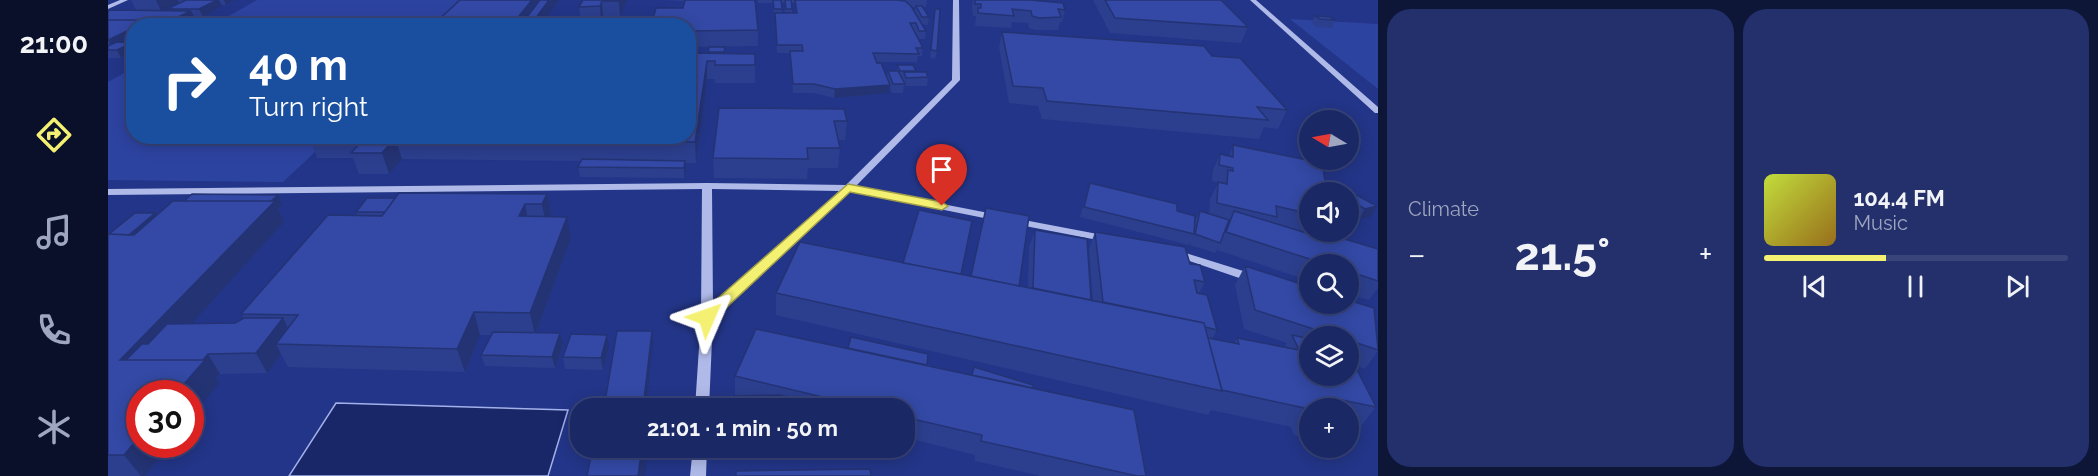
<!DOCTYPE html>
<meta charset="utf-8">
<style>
body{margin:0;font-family:Raleway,sans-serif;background:#23306c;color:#f1f3f6;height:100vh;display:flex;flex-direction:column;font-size:22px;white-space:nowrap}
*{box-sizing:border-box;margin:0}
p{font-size:20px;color:#9fa6bf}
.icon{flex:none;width:33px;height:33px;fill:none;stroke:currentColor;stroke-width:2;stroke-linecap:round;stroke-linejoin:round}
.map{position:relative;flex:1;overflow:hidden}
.side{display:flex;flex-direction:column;gap:9px;padding:9px;background:#0e1638;width:720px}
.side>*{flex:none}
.top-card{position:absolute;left:18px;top:18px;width:570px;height:126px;border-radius:24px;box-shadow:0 3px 15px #0003,0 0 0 2px #38447a;background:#1a4fa0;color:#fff;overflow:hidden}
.needle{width:39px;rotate:280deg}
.buttons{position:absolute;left:1191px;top:110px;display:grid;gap:12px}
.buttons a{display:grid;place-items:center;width:60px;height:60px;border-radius:50%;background:#1a2866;box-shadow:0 3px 15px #0003,0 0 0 2px #38447a;font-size:30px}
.speed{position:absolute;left:18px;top:380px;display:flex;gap:12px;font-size:30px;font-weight:700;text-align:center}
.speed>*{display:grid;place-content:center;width:78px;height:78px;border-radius:50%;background:#1a2866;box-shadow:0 3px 15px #0003,0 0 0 2px #38447a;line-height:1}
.speed .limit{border:9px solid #d22;background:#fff;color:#111}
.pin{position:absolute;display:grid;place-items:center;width:51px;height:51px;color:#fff;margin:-62px -26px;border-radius:50% 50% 50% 0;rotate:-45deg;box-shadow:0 0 6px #0007}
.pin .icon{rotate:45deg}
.me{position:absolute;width:66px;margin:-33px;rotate:47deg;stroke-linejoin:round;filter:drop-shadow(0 0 4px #0008)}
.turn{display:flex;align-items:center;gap:21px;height:126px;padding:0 24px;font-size:27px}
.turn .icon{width:78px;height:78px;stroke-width:2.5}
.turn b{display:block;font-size:42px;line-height:51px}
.big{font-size:45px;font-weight:700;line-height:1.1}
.side .tile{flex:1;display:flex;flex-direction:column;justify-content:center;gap:9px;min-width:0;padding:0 21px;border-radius:24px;background:#23306c}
.song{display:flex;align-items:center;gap:18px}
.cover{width:72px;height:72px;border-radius:9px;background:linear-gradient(135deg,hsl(70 70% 55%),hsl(40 70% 35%))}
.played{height:6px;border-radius:3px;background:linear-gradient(90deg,#f4f172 40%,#38447a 40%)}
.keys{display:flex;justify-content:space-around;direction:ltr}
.heat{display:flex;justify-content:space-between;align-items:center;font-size:33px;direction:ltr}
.side .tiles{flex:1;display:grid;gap:9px;grid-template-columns:repeat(2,1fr)}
.trip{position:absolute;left:462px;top:398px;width:345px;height:60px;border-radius:24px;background:#1a2866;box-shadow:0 3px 15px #0003,0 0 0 2px #38447a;font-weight:700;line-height:60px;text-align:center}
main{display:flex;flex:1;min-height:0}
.tabs{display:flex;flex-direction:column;width:108px;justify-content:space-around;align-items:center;background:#0a1029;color:#9fa6bf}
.tabs .icon{width:42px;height:42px}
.tabs .selected{color:#f4f172}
.tabs b{font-size:27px;color:#f1f3f6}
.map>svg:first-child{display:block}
.green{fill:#2d43a0}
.water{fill:#192668;stroke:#a3b1ea;stroke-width:1.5}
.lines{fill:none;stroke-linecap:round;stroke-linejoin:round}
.minor{fill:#afbae9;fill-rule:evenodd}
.wall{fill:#2c3f8e;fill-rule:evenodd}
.shaded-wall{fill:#243374}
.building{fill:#3349a5;stroke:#243374;stroke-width:1.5}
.route{fill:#f4f172;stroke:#9f9d4a;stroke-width:1.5}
</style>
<main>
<nav class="tabs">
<b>21:00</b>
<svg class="icon selected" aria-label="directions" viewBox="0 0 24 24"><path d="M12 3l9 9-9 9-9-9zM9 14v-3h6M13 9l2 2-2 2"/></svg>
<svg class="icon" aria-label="music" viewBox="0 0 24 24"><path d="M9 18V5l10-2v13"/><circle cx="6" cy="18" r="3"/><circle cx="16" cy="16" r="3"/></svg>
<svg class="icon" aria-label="phone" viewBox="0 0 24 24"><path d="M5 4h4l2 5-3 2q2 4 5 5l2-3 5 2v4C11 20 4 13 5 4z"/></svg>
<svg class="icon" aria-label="climate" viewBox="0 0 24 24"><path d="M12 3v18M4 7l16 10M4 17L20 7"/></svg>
</nav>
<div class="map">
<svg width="1270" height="476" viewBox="0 0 1270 476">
<rect width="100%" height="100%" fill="#233588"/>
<path class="green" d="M149,0H365L339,25L103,26Z
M1182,19L1270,24V89Z
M25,68L26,136L223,137L175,182L0,180V82Z"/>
<path class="water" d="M228,403L460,410L440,476H181Z"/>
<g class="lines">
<path class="minor" d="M12,0H20L0,9V5Z
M845,0H851L852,80L747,187L891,215L896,218L891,221L742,191L605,318L601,408H587L593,317L594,189L0,195V189L599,183L738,185L844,80ZM604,189L731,191L605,305Z
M1142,0H1148L1270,107V113H1267Z
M906,218L1000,236L1005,239L1000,242L902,223L901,221Z
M1068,250L1148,275L1150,278L1144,282L1140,281L1064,255L1063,253Z
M585,447H599L598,476H582Z"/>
</g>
<path class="wall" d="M23,0H127L118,5H113L114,6L95,17L86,16L87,18L72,26H26V52L13,58H0V11L28,10Z
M475,0H519L512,17H495L493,22L473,23L471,7Z
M554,0H647L650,30V46L580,47V26L575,8L576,1Z
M650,0H819L818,7H815L821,17L820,25L814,24L818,31L817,39H810L815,48L814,56H810L809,62H768L779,77L780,71H789V65L808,71V72L820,77L819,86H797L796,85L795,93H784L782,87L781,93L726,98L706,93H685L682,53H669L667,16H666L665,3H650ZM673,3H677V13H674ZM684,3H687L688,13H684ZM804,7H808L807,12Z
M865,0H922L957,10L954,22H952L950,30H928L921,28L920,23L904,22L903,28L867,26L868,16H865L864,7Z
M985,0H1113L1140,27L1133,43L1002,33Z
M827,9L829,51L827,59L822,58Z
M1207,16L1227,20L1224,28L1208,27L1204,23Z
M894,32L1104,56L1179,110L1170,129L1156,127L1151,139L934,119L930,106L901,103L891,47Z
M601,47H617V54H647V83H607V79H599L588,163H577L578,171L576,178L472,177L470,167L473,161L294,159L281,174H251L245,158H209L201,137L600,54Z
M611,108L739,121L737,140H730L732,148L730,168H700L699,179L606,178L605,158Z
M1125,145L1219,192H1202V227L1198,233L1210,237L1213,232L1270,249V288L1261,300L1240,294V264H1202V281L1109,250V249L1107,253L1082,245L1083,242L1081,245L972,217L982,183L1069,211L1087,220L1092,211L1101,214L1102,199L1110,183L1104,181L1105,170L1112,154L1121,156Z
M1240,192L1269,206L1263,217L1251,219L1240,213Z
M439,194L443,215L442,217L463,238L428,333L455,344L447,368L377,366L373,355L383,335H372L357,372L180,367L173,354L159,373L112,374L108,378L111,383L32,444H63L37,476H0V234L47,213L48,215L76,201L170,195L174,205L170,209L176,222L83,324L127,323L136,318L133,314L250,216L248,212L287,198Z
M874,225L911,286L920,287L921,247L927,230L983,300L985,301L981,249L987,232L1082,264L1097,282L1091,293L1109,330L1104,339L1126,343L1129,338L1176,348L1179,343L1136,329L1127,285L1137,266L1270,342V351L1257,369L1248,366L1268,407L1253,426L1246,425V426L1240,433V408H1202V439L1186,435L1183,427L1103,410L1100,415L668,315V293L853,274L863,276ZM1202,336H1240V375H1202Z
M501,347L495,370L457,369L455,357Z
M819,365L863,375L866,367L925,388L1038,476H933L867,461V455L796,437V408H627V376Z
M629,447H711L710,458L666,460V452L629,453Z"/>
<path class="shaded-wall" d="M48,0H70L73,6L59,9L60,11L54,13Z
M109,0H111L114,6L95,17L91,9Z
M116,0H127L118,5Z
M424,0H430L432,9L419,26H403Z
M441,0H451L433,26H422Z
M511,0H519L512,17L511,1Z
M494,1L495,17L493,22L492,6Z
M83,11L87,18L72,26H45L56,20Z
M21,30L26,40V52L13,58L9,50H4L0,40Z
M599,61V79L588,163L587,142Z
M782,85L781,93L726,98L727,89Z
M287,138L294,159L281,174L274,153Z
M577,161L578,171L576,178V168Z
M439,194L443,215L438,225L434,204Z
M170,195L174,205L170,209L176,222L47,364L12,360Z
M417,204L421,225L411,216Z
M1269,206L1263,217L1251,219L1257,209Z
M47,213L53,224L18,237Z
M459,217L463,238L427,335L422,313Z
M366,312L372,335L357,372L349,349Z
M175,318L184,337L168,344L173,354L159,373L148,353Z
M544,331L545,342L538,408H535Z
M452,333L455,344L447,368L444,357Z
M499,335L501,347L495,370L493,358Z
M100,354L112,374L108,378L111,383L82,419V393H68Z
M32,436V444H63L37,476H33L16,455Z
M534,447H540L537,476H530Z"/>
<path class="building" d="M78,0H109L91,9H59Z
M352,0H424L403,26H324Z
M432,0H441L422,26H412Z
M475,0H511V1H494L492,6L471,7Z
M577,0H647L650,30L580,31V26H543L548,8H575Z
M665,0H673L674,9H666Z
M677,0H683L684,9H678Z
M687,0H789L797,1L803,6L818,31H811L808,23H802L815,48H808L811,54L765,53L769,63H773L782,85L727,89L706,84H685L682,51H695L694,45H669L667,13H689Z
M867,0H922L955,3L957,10L950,9L953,17L931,18L924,16L923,11L904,9L906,16L870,13V8H873V4H867Z
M997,0H1113L1140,27L1007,18Z
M808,6H814L821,17H814Z
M827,9H832L829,51L823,50Z
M4,10L83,11L57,23L56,20H0V11Z
M1207,16L1222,17L1227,20L1212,19Z
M0,20H56L45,26H26V31L21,30L0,40Z
M894,32L1096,46L1104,56L1132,58L1179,110L1149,107L1160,120L939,101L935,88L905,86Z
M9,42L24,43L9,50H0V46Z
M601,47H617L616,52H600Z
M580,53L647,54V65H607V61H599L587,142L287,138L274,153H243L257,138L201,137L580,136Z
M789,65H805L808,71H792Z
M780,71H790L797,84H785Z
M796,72H818L820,77L798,78Z
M611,108L736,109L739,121H726L732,148H699L700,159L605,158Z
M1125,145L1214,163L1219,192L1204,189L1205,192H1202V214L1168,206L1169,217L1109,203L1110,182L1119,184L1120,170L1125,171V168L1111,165L1112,154L1125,157Z
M474,159L577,161L576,168L470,167Z
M982,183L1069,204V211L1087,216L1086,234L976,207Z
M1241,191L1269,206L1257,209L1240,199V192H1232Z
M291,193L439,194L434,204H417L411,216L459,217L422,313L366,312L349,349L168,344L190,315L133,314L220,215L274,216Z
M84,194L170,195L163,201H76Z
M259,198H287L277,212H248Z
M65,201H167L12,360H97L68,393H32V436L16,455H0V234L26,235Z
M878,208L921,216L911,286L863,276Z
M811,210L864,221L853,274L795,263Z
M1092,211L1121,220L1112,243L1087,234Z
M1126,211L1212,237L1213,232L1270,249V281L1240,271V264H1217L1118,232Z
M27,213H47L21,235L1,234Z
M927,230L979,239L983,300L925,288Z
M987,232L1077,247L1082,264L1092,265L1097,282L1086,280L1089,293L1099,295L1109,330L1097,327L1096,323L995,302Z
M692,242L1096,323L1114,391L668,293Z
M1137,266L1202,287V303H1240V300L1266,308L1270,350L1240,340V336H1227L1147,310Z
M136,318H175L148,353L100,354L95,360H18L34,344H40L59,324L127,323Z
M648,329L1026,410L1038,476H1029L873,441L874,435L796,417V408H760L627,376Z
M509,331H544L535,408H496Z
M385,332L452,333L444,357L373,355Z
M463,334L499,335L493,358L455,357Z
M1184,335L1202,339V375H1240V352L1268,407L1234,400L1238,408H1202V416H1200L1196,408L1114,390L1100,338L1131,344L1129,338L1191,350Z
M743,337L820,354L819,365L740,348Z
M866,367L925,385V388L864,375Z
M671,395L705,403V408H627V396Z
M1240,414L1246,426L1240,424Z
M485,447H534L530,476H479Z
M667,447H694L667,448Z
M762,469L763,476H628V471Z"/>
<path class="route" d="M740,184L834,202L840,206L834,210L742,192L604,321H593L591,317L593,313Z"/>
</svg>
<div class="buttons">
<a><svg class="needle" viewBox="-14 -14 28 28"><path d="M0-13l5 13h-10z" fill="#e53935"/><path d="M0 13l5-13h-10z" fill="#9fa6bf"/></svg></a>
<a><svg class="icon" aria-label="sound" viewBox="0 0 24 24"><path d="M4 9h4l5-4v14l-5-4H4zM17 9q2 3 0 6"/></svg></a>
<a><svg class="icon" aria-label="search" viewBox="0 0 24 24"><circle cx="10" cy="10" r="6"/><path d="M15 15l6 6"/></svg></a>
<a><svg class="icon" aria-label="layers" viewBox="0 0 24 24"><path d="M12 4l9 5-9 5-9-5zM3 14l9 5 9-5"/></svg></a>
<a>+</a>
</div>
<div class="speed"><div class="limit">30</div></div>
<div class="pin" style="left:834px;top:206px;background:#d93025"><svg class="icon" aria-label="arrive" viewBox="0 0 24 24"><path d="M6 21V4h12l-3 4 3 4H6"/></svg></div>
<svg class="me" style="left:599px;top:317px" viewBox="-20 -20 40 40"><path d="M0-17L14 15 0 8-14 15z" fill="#f4f172" stroke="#fff" stroke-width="4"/></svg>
<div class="trip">21:01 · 1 min · 50 m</div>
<div class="top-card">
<div class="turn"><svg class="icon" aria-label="right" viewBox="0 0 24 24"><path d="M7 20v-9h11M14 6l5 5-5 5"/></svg><div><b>40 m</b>Turn right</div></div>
</div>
</div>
<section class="side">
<div class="tiles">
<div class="tile"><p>Climate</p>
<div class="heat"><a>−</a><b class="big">21.5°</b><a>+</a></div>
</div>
<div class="tile">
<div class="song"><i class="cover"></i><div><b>104.4 FM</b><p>Music</p></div></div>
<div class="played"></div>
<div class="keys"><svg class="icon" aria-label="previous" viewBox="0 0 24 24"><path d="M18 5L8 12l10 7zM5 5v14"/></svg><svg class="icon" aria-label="pause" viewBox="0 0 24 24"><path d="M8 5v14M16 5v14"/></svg><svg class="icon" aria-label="next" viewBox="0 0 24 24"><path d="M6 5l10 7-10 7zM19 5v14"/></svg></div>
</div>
</div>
</section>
</main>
